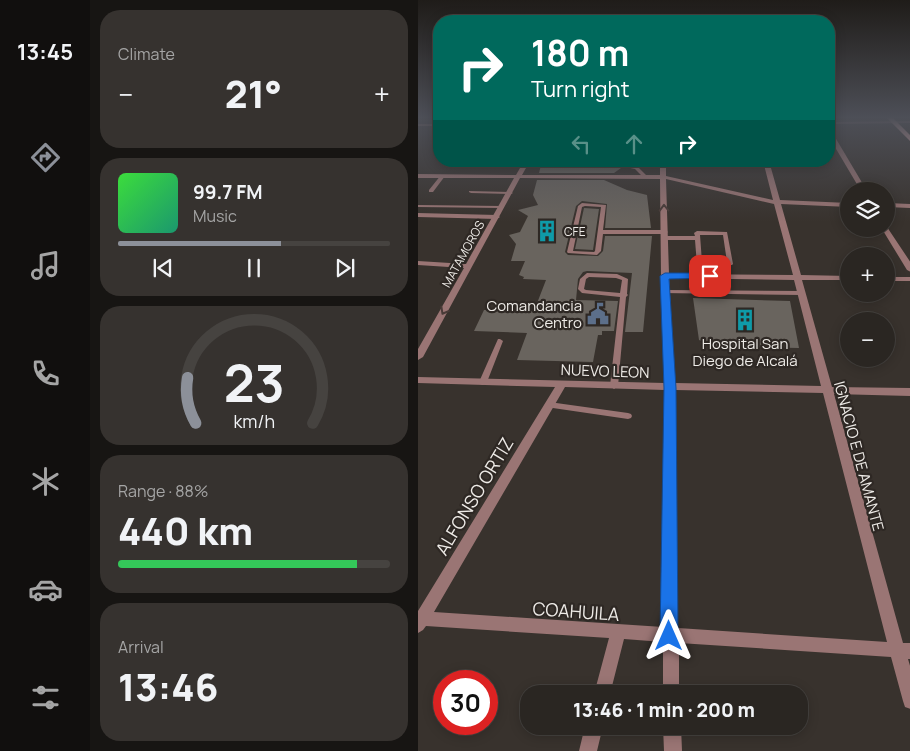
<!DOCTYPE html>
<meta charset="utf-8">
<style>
body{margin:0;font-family:Manrope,sans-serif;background:#36322f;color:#f1f3f6;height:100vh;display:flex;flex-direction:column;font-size:19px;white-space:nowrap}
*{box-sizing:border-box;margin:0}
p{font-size:16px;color:#a5a5a5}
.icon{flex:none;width:28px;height:28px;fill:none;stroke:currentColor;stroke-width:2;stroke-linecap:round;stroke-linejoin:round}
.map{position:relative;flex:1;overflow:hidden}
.drawer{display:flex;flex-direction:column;gap:10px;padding:10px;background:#171513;width:328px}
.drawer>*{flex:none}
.hud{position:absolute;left:15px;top:15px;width:402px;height:152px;border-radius:20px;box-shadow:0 2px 12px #0003,0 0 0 1px #464340;background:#00695c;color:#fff;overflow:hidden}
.controls{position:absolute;left:422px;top:182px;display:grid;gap:10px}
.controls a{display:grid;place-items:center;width:55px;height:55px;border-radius:50%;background:#2a2622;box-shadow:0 2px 12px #0003,0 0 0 1px #464340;font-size:25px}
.speed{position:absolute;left:15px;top:670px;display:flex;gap:10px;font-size:25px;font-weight:700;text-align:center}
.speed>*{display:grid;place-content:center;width:65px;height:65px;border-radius:50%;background:#2a2622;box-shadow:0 2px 12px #0003,0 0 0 1px #464340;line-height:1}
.speed .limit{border:8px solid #d22;background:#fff;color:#111}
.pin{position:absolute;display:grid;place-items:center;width:42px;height:42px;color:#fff;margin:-21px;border-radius:10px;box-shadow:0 2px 8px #0006}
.me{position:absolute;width:55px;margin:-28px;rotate:0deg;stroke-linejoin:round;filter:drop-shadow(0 0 4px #0008)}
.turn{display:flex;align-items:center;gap:18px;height:105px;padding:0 15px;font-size:22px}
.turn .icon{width:65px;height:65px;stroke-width:2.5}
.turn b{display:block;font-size:35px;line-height:42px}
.lanes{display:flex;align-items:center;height:48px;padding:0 15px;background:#0003;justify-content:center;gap:25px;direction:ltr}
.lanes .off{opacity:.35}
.big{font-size:38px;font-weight:800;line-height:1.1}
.drawer .tile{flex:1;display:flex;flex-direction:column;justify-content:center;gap:8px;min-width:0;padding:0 18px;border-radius:20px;background:#36322f}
.drawer .dial{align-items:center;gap:0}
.dial svg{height:130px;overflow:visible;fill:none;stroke:#464340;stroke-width:7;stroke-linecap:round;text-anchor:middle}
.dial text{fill:#f1f3f6;stroke:none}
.song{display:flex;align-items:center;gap:15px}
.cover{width:60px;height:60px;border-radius:8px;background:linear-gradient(135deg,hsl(120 70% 55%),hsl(160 70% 35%))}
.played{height:5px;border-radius:2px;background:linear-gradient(90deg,#8c9099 60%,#464340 60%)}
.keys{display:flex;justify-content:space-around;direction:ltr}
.heat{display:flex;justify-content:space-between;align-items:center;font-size:28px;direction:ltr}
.charge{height:8px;border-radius:4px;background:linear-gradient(90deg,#34c759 88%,#464340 0)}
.trip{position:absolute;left:102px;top:685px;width:288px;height:50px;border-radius:20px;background:#2a2622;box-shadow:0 2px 12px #0003,0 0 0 1px #464340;font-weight:800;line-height:50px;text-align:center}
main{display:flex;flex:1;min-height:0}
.tab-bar{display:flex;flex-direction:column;width:90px;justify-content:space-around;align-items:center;background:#110f0e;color:#a5a5a5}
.tab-bar .icon{width:35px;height:35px}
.tab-bar .selected{color:#8c9099}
.tab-bar b{font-size:22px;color:#f1f3f6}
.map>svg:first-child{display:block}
.building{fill:#69645e}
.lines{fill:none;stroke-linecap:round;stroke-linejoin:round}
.lane{fill:#9a7574;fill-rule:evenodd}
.street{fill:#9a7574;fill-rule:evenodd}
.primary{fill:#f6b9b8;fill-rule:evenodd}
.oneway{stroke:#493b38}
.route{fill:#1a73e8;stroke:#114b97}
.labels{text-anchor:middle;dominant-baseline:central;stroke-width:4.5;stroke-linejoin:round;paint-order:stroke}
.far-poi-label{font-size:12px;fill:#eeebe7;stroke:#2e2824;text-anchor:start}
.far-street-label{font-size:12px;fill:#eeebe7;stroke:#2e2824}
.poi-label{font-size:15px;fill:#eeebe7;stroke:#2e2824;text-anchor:end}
.street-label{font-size:15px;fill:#eeebe7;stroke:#2e2824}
.near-street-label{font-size:18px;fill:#eeebe7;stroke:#2e2824}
</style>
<main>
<nav class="tab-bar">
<b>13:45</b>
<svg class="icon selected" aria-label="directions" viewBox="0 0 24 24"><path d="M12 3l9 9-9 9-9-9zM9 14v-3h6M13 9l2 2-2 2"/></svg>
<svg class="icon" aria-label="music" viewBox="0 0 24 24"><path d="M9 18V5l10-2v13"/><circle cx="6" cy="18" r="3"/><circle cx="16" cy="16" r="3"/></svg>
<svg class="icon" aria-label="phone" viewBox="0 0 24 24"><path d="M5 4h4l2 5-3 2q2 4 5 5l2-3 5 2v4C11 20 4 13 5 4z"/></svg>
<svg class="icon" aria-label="climate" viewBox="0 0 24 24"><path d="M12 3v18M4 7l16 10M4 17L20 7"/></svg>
<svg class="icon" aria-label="car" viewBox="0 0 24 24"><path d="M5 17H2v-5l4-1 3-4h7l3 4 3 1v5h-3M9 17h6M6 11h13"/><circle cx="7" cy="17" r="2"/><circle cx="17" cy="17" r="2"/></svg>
<svg class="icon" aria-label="filters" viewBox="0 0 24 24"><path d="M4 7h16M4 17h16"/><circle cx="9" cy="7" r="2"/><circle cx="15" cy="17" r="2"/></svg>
</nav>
<section class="drawer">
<div class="tile"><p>Climate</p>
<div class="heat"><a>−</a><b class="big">21°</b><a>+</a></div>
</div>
<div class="tile">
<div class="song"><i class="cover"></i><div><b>99.7 FM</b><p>Music</p></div></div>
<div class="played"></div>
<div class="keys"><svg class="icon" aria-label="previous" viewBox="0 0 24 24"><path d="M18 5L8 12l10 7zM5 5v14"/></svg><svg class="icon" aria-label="pause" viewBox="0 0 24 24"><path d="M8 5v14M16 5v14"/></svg><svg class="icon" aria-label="next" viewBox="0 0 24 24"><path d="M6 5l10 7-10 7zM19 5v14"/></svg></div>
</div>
<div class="tile dial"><svg viewBox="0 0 100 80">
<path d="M14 69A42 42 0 1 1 86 69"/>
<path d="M14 69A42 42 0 0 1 9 41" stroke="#8c9099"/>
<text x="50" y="56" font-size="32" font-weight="700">23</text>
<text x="50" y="72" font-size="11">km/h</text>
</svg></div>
<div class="tile"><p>Range · 88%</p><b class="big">440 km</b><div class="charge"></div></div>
<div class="tile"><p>Arrival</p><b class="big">13:46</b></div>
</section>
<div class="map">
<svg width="493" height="751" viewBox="0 0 493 751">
<rect width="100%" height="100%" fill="#38322d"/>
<path class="building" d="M124,161H194L203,168L196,173H121Z
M119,180H186L209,190L229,195L233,228H187L189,204L164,201L158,206L147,252L150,255L180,256L185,251L187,236H234L225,332H207L214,273L169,271L165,272L160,279L158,300L200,301L196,331H184V335H180L175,362L99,360L109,333L56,331L66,310L116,311L128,280L105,279L106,277L101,275L107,261H93L98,244L91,235L102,232L110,216L100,210L120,205L115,195Z
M166,208L181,209L175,250L157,249Z
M275,298L372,301L381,348L295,346L281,340Z"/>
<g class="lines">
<path class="lane" d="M205,164L220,167L230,177L226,178L217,169L203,166V165Z
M23,175L27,176L15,192H11V190Z
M51,191L93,192L95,193L93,194L53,193L51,192Z
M164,203L188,205L185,230H247L250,232L247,234H185L183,251L179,255L150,253L149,252L160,206ZM167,206L183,207L177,251L176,252L155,251L164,207Z
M0,205L84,206L86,207L84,208L0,207Z
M0,213L79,215L82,217L79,219L0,217Z
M279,231L309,232L315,264L314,265H279L277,240H247L244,238L247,236H277L276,233ZM282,235H305L309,262H284Z
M169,273L199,274L210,279L209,294L210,295L208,297L200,386L196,389L192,386L202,297L164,293L160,289L162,279ZM171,277L198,278L204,280L202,293L168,290L166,289L168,279Z
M247,290L383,291L386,293L383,295L245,293V291Z
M80,339H82L85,341L69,382L65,385L62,384L61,382Z
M131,402L210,413L213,414L214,416L213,418L210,419L128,407L127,405L128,403Z"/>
<path class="street" d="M493,121V123L411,124V122Z
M0,124H21V126H0Z
M411,131L414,132L449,191H443L411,137Z
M106,161H112L104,175H242V161H248V176L355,200L345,161H351L362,200L431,203V207L363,204L383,275L431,276V280H384L414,387L493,388V396L416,394L485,643H493V659H490L493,669V709L487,707L485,701L473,657L261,643V694H245V642L206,639L192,694H176L191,638L8,626L5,630L0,633V611L137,387L0,383V377L247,383L243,276L242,179L102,178L5,357L0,360V349L46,268L0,265V261L48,264L96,178H0V174L98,175ZM248,179L356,204L375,275L251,274ZM251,278L376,280L403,386L257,383ZM147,387L247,390L245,627L16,612ZM257,390L405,393L469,642L260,628Z
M469,203L493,204V208L469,207Z
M469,227L493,263V272L489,270L464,229H469Z
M469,277H493V281H469Z
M167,726H185L179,751H161Z
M245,726H263L264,751H246Z"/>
<path class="primary" d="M468,117H474L493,136V142Z"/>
</g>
<defs><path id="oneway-chevron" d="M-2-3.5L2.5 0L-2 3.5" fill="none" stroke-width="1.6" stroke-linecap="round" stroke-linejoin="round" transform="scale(1.25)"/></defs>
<g class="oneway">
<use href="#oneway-chevron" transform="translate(246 208) rotate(-91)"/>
<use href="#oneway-chevron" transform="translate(26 311) rotate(119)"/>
</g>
<linearGradient id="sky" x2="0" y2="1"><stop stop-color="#1f1c19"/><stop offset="0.53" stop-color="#4d4f57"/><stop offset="1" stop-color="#4d4f57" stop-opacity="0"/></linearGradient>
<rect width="493" height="222" fill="url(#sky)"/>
<path class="route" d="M292,273L295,274V278L251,279L258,388L260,636L257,643L251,645L245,643L242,636L246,388L242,276L247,273Z"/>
<defs>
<g id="building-bare" transform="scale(1.725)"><path d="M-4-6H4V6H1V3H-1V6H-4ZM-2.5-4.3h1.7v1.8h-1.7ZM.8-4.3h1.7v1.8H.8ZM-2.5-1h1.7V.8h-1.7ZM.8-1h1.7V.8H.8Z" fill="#0f9aa8" stroke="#2e2824" stroke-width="2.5" paint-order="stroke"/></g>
<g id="civic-bare" transform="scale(1.725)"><path d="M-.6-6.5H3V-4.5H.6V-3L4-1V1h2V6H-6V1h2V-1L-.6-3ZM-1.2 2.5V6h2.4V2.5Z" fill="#5c6f8a" stroke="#2e2824" stroke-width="2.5" paint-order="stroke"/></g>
</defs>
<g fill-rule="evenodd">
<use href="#building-bare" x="129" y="231"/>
<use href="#civic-bare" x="180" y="314"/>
<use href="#building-bare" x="327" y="320"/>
</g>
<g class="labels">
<g class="far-poi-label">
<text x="146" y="231">CFE</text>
</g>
<g class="far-street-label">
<text transform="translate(45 254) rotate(-61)">MATAMOROS</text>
</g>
<g class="poi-label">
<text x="164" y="305">Comandancia<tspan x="164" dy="17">Centro</tspan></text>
<text x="327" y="343" text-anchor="middle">Hospital San<tspan x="327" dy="17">Diego de Alcalá</tspan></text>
</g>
<g class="street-label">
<text transform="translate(187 371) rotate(2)">NUEVO LEON</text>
<text transform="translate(441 456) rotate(75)">IGNACIO E DE AMANTE</text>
</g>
<g class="near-street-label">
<text transform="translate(56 496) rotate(-59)">ALFONSO ORTIZ</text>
<text transform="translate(158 611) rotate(4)">COAHUILA</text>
</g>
</g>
</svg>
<div class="controls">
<a><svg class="icon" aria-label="layers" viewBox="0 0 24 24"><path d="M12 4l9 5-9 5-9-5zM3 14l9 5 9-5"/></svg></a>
<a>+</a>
<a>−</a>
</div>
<div class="speed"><div class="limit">30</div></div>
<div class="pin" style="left:292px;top:276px;background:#d93025"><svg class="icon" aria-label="arrive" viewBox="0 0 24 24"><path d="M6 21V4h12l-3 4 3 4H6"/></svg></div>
<svg class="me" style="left:251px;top:636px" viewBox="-20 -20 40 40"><path d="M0-17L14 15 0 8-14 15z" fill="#1a73e8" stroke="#fff" stroke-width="4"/></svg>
<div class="trip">13:46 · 1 min · 200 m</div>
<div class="hud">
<div class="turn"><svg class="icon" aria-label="right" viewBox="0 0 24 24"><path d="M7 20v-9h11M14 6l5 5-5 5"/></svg><div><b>180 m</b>Turn right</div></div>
<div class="lanes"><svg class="icon off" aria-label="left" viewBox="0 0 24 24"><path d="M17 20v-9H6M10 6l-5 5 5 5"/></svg><svg class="icon off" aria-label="ahead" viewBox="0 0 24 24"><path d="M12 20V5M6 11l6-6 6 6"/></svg><svg class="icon" aria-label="right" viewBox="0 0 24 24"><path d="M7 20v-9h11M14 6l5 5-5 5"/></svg></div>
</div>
</div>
</main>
